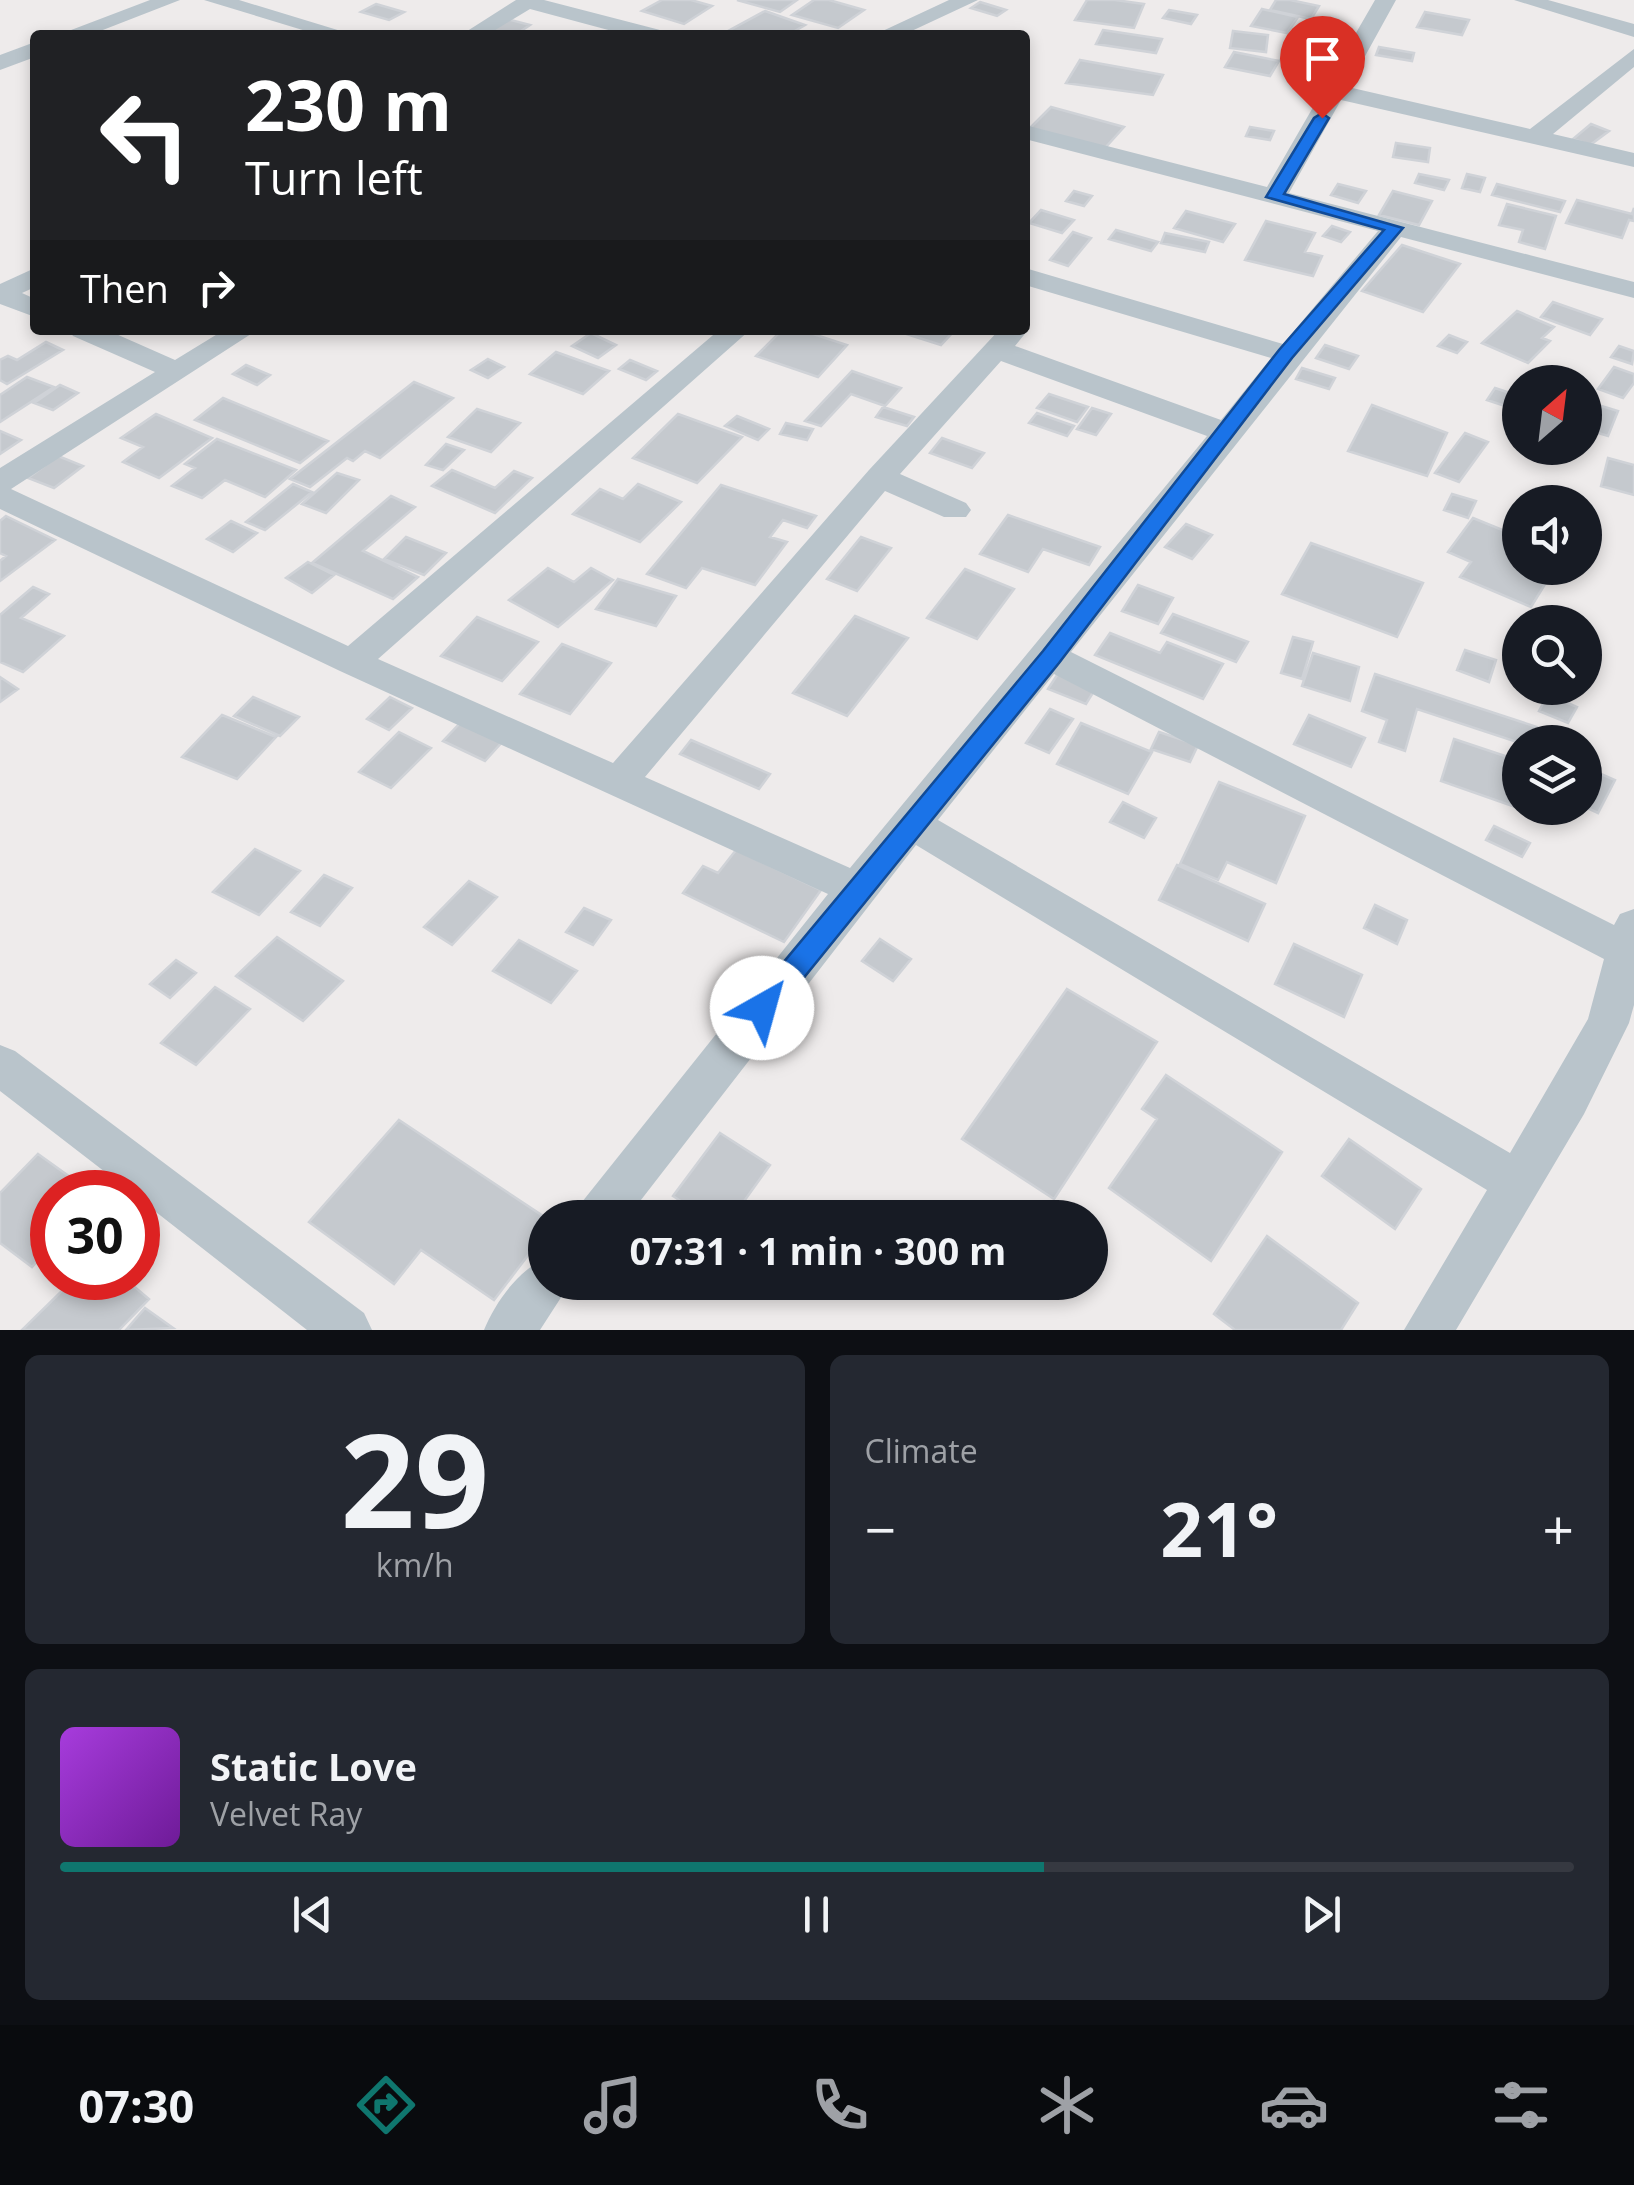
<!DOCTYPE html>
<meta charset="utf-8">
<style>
body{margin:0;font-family:"Open Sans",sans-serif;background:#242831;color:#f1f3f6;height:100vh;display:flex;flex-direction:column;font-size:38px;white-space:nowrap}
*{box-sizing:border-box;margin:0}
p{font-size:32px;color:#9ea1a6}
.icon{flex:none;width:55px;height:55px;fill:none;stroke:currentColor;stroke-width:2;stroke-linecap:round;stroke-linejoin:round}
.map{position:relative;height:1330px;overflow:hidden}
.drawer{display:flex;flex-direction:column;gap:25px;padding:25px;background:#0d0f14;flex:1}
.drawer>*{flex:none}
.guide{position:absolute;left:30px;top:30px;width:1000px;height:305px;border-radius:10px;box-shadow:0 5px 15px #0003;background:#202124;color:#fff;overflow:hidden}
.needle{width:65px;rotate:28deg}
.fabs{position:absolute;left:1502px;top:365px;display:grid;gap:20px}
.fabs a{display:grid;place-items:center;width:100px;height:100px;border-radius:50%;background:#171b24;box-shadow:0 5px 15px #0003;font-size:50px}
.speed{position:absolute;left:30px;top:1170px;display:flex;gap:20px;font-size:50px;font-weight:700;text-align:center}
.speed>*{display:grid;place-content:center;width:130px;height:130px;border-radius:50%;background:#171b24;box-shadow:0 5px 15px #0003;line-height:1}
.speed .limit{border:15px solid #d22;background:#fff;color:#111}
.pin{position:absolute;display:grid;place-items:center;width:85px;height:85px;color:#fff;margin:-102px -42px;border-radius:50% 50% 50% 0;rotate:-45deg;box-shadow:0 0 10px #0007}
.pin .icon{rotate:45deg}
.me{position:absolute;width:110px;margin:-55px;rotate:38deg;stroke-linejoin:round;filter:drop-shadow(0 0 8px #0008)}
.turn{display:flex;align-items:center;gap:35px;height:210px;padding:0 50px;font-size:45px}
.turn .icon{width:130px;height:130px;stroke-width:2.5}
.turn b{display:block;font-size:70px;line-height:85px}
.then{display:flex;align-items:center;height:95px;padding:0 50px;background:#0003;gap:20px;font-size:38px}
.big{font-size:75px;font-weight:700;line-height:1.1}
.drawer .tile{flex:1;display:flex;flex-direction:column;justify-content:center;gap:15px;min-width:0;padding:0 35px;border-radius:15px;background:#242831}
.drawer .dial{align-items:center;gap:0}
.dial b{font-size:130px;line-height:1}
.song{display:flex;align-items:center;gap:30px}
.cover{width:120px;height:120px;border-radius:15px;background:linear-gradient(135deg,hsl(280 70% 55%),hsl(280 70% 35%))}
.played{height:10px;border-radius:5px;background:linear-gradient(90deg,#0f766e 65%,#363941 65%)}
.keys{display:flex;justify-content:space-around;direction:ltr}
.heat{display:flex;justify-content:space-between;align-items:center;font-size:55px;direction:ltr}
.drawer .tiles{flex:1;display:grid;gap:25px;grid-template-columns:1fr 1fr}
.tile:last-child{grid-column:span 2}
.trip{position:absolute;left:528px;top:1200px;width:580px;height:100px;border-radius:50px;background:#171b24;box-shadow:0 5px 15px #0003;font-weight:700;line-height:100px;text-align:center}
.menu{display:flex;height:160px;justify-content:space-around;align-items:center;background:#090b0e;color:#9ea1a6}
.menu .icon{width:70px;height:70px}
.menu .current{color:#0f766e}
.menu b{font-size:45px;color:#f1f3f6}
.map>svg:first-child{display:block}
.building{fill:#c5c9ce;stroke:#cfd2d7;stroke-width:2.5}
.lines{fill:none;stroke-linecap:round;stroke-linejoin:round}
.minor{fill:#b9c4cb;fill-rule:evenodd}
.route{fill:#1a73e8;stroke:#114b97;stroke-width:2.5}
</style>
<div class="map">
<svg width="1634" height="1330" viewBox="0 0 1634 1330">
<rect width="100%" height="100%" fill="#eeebeb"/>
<path class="building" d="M662,0H691L712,6L684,24L642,11Z
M737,0H797L780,12Z
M814,0H829L864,10L838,28L792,15Z
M1087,0H1115L1144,4L1134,28L1075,20Z
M1276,0H1290L1319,6L1311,19L1270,10Z
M980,2L1006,10L997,16L971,8Z
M376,4L404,12L389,20L361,12Z
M1262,9L1298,17L1287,33L1251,26Z
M1169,10L1197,15L1191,24L1163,18Z
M765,11L805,25L788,35L728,31Z
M1425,12L1469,20L1462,35L1417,27Z
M507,19L530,25L515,35H482Z
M1103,30L1162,39L1156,53L1096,44Z
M1233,31L1268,35L1266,52L1230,48Z
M1288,46L1313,51L1306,64L1281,59Z
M1379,47L1414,53L1412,61L1376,55Z
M1234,52L1279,61L1270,76L1225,67Z
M1080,60L1163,75L1153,95L1066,83Z
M1051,107L1124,127L1104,149L1030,128Z
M1591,124L1609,131L1590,145L1573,139Z
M1250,127L1274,131L1270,140L1246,136Z
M1396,143L1430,148L1428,162L1393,157Z
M1419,174L1449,180L1444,190L1415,183Z
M1467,174L1485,178L1480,192L1462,188Z
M1338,184L1366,191L1358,203L1331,195Z
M1497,184L1565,201L1560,212L1492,195Z
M1074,191L1092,196L1084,206L1066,201Z
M1393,191L1432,201L1419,225L1379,215Z
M1577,200L1632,214L1634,208V221L1629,220L1622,238L1566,223Z
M1507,204L1556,216L1545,249L1519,242L1523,230L1499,225Z
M1041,210L1074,220L1062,233L1029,223Z
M1186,211L1235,224L1223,242L1174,228Z
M1266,221L1315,233L1305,252L1322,256L1313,276L1245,260Z
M1332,226L1350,232L1341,242L1323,236Z
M1116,230L1158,242L1151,251L1109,239Z
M1073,232L1091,238L1068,266L1050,260Z
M1165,233L1209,242L1205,252L1161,243Z
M1402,245L1460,264L1423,312L1362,291Z
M1553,302L1602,319L1590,335L1541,317Z
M1517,311L1554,327L1542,338L1550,341L1528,363L1482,343Z
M782,330H801L847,345L818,377L756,356Z
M894,330H955L941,345Z
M591,333L616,345L598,358L572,346Z
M1449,335L1467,342L1457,353L1438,346Z
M46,342L63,350L7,384L0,380V360L8,356L17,360Z
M1325,345L1358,356L1349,369L1316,358Z
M1619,346L1634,351L1632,364L1611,357Z
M556,352L609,371L583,394L530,374Z
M488,359L504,367L488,378L471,370Z
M630,360L657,371L646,380L619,369Z
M246,365L270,375L257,385L233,374Z
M1614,367L1634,374V383L1623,398L1598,389Z
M1302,368L1335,378L1329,389L1296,379Z
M852,371L901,388L885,406L851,394L821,426L805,421Z
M27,377L54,387L0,422V395Z
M414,382L453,398L380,458L365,451L353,461L347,458L310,487L290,479Z
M60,385L78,393L53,410L34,403Z
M1495,388L1516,395L1508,407L1487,400Z
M1049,394L1088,407L1077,422L1037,408Z
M223,398L328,441L300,463L195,420Z
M1585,401L1618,411L1608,436L1585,429Z
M1372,405L1447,433L1427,476L1348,451Z
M883,407L914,417L907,426L876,417Z
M1092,408L1111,414L1096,435L1077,429Z
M477,409L520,423L491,452L448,437Z
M1037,413L1074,426L1067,436L1029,423Z
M156,414L212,438L159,478L123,462L143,447L121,438Z
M678,414L742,437L697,483L633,458Z
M737,416L769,429L758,440L725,426Z
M786,423L813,429L807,440L780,434Z
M0,431L21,440L0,454Z
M1465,433L1488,442L1459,482L1435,473Z
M942,438L984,453L972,468L930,453Z
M217,439L296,470L265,497L225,480L202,498L172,486L195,468L185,464Z
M446,444L464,450L443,470L426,465Z
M58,456L83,466L54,488L28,478Z
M1608,458L1634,465V495L1601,486Z
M452,470L495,488L514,471L532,478L495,513L432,486Z
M337,473L359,480L326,513L302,504Z
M293,484L312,492L265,530L246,522Z
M638,484L681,502L640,542L573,514L600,489L623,499Z
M721,485L816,516L807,528L783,520L770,537L787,542L755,585L702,568L686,588L647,574Z
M1452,494L1476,501L1468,518L1444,510Z
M391,496L415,507L363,551L418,577L393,599L312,563Z
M1008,515L1100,547L1089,565L1043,549L1028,572L980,554Z
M6,516L55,540L0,581V561L6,556L0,553V521Z
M1473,518L1520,537V568H1555L1531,607L1460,577L1471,562L1448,552Z
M231,521L257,533L233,552L207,539Z
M1186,524L1212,535L1192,559L1165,547Z
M406,537L446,553L424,575L384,559Z
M861,537L891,548L857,591L827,579Z
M1311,543L1423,583L1397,637L1282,594Z
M308,562L334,575L312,593L286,578Z
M548,568L574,582L591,568L613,580L558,627L509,600Z
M965,569L1014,589L977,639L927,618Z
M618,579L676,596L656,626L596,609Z
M1138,585L1173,598L1158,624L1122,611Z
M33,587L49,594L21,618L64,636L23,672L0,662V615Z
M1173,614L1248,642L1236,662L1161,633Z
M855,616L908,638L847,716L793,693Z
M477,617L538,642L502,681L441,656Z
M1110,633L1160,653L1167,642L1223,664L1203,699L1095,655Z
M1293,637L1313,642L1302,679L1281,673Z
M562,644L611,663L570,714L520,694Z
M1465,650L1496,660L1489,682L1457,670Z
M1313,653L1359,667L1350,701L1302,686Z
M1065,663L1102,678L1086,704L1048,689Z
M1375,674L1537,727L1533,742L1520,743L1417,709L1405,751L1379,742L1387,720L1362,711Z
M0,677L18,689L0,702Z
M1548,694L1577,707L1568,723L1539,711Z
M253,697L299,717L280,736L234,716Z
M390,697L412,708L389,730L367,719Z
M1050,709L1073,719L1049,753L1026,743Z
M222,715L276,737L237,779L182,757Z
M1309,715L1365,738L1351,767L1294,744Z
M462,721L504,740L485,761L443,741Z
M1081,723L1152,752L1128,794L1057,764Z
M399,732L431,748L391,788L359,772Z
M1159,732L1198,745L1190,762L1151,749Z
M1454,739L1520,761L1521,809L1441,781Z
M691,740L770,774L759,789L680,754Z
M1585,767L1615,780L1598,813L1585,807Z
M1219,782L1305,816L1276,883L1227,862L1218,880L1180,864Z
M1123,802L1156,818L1144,838L1110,822Z
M1494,826L1530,843L1522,857L1486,840Z
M255,849L300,871L259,915L213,892Z
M736,850L821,890L784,942L683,893L703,866L718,873Z
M1177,865L1265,904L1248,941L1159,900Z
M324,875L352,888L320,926L291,912Z
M469,881L497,897L452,945L424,927Z
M1375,905L1407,920L1397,944L1364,928Z
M584,908L611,920L593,945L566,932Z
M277,937L343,981L303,1021L236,976Z
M880,939L911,959L893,981L862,961Z
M519,940L577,971L551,1003L493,971Z
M1294,944L1362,975L1344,1017L1275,984Z
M176,960L196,973L170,998L150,984Z
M215,987L250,1009L196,1065L161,1043Z
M1067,989L1157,1042L1054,1199L962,1139Z
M1166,1075L1282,1152L1211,1261L1109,1188L1157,1119L1142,1109Z
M399,1120L546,1218L545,1233L494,1300L421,1250L394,1284L309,1222Z
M720,1133L770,1165L732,1218H706L673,1196Z
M1349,1139L1421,1189L1395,1229L1322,1176Z
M38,1154L91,1192H52V1245L32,1267L0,1243V1193Z
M1267,1236L1358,1303L1341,1330H1235L1214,1314Z
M75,1278H124L149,1299L119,1330H22Z
M145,1308L173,1328L126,1330Z"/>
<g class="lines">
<path class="minor" d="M150,0H180L90,35H58Z
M204,0H239L354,35H319Z
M516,0H544L660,30L663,35H627L530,9L487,35H461Z
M949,0H978L903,35H874Z
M1375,0H1396L1348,87L1530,129L1634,49V67L1553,134L1634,153V167L1341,100L1289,193L1634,282V298L1401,237L1071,652L1614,925L1620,914L1634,909V1005L1629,1023L1584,1114L1456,1330H1404L1487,1190L916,845L627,1218H575L582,1202L828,894L340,671L0,509V468L155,372L73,336L69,330H107L175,360L224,330H257L11,489L348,646L719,330H750L378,659L613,763L869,470L999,330H1025V326L1028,330L1015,346L1221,420L1271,358L1025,285V268L1283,344L1378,231L1025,139V125L1267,187ZM1001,361L1207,436L850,868L645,777L885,491L944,517H966L971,510L966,503L900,474ZM1054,674L1604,959L1588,1019L1510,1153L938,820Z
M1514,0H1548L1634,24V37Z
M35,42V57L0,70V55Z
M35,268V287L22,293L35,299V317L0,304V284Z
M0,1045L15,1051L364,1313L372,1330H307L138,1198V1192H131L0,1091Z
M545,1259V1282H571L540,1330H484C495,1303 518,1270 545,1259Z"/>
</g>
<path class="route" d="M1322,113L1329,118L1284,194L1403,228L1292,358L1059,663L772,1017L762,1021L752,1017L748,1008L752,1000L1043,651L1279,350L1384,230L1266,197L1314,118Z"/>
</svg>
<div class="fabs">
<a><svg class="needle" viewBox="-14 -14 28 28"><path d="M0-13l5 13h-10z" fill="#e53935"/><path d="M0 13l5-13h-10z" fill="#9ea1a6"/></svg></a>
<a><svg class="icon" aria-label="sound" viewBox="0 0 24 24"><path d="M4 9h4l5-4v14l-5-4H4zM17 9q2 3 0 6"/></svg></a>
<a><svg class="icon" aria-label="search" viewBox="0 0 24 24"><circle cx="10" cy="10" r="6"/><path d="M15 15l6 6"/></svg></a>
<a><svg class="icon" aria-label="layers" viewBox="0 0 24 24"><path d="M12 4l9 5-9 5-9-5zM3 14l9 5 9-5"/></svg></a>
</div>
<div class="speed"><div class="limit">30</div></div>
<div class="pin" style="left:1322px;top:118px;background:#d93025"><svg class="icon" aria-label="arrive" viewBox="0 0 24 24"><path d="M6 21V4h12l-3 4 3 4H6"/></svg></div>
<svg class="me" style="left:762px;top:1008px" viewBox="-20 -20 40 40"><circle r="19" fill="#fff"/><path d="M0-13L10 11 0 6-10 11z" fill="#1a73e8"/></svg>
<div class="trip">07:31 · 1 min · 300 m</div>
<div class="guide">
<div class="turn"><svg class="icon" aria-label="left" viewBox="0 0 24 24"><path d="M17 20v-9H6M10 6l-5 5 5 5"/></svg><div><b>230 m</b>Turn left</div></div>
<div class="then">Then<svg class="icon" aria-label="right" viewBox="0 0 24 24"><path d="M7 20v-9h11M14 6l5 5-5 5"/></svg></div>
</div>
</div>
<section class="drawer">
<div class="tiles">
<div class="tile dial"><b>29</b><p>km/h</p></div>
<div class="tile"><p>Climate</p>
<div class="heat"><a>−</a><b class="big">21°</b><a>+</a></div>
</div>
<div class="tile">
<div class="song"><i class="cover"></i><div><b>Static Love</b><p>Velvet Ray</p></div></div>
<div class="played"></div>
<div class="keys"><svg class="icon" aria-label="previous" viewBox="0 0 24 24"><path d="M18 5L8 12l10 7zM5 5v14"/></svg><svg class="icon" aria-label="pause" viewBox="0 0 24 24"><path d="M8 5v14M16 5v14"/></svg><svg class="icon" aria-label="next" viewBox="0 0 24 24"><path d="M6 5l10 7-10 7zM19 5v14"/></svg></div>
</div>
</div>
</section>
<nav class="menu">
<b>07:30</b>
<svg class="icon current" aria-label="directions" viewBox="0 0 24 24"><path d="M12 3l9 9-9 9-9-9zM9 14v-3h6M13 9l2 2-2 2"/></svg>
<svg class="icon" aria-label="music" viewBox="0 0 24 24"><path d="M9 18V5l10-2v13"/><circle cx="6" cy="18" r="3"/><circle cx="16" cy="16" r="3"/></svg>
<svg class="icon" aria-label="phone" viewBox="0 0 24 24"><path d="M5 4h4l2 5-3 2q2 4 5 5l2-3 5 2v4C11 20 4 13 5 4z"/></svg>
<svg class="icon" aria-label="climate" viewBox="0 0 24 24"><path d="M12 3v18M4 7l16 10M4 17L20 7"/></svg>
<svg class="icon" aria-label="car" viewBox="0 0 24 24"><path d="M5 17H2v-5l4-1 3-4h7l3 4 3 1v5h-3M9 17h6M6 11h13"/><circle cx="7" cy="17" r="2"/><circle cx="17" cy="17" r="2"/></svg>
<svg class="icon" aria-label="filters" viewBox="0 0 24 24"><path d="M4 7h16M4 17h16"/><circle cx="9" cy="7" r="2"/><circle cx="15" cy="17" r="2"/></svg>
</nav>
